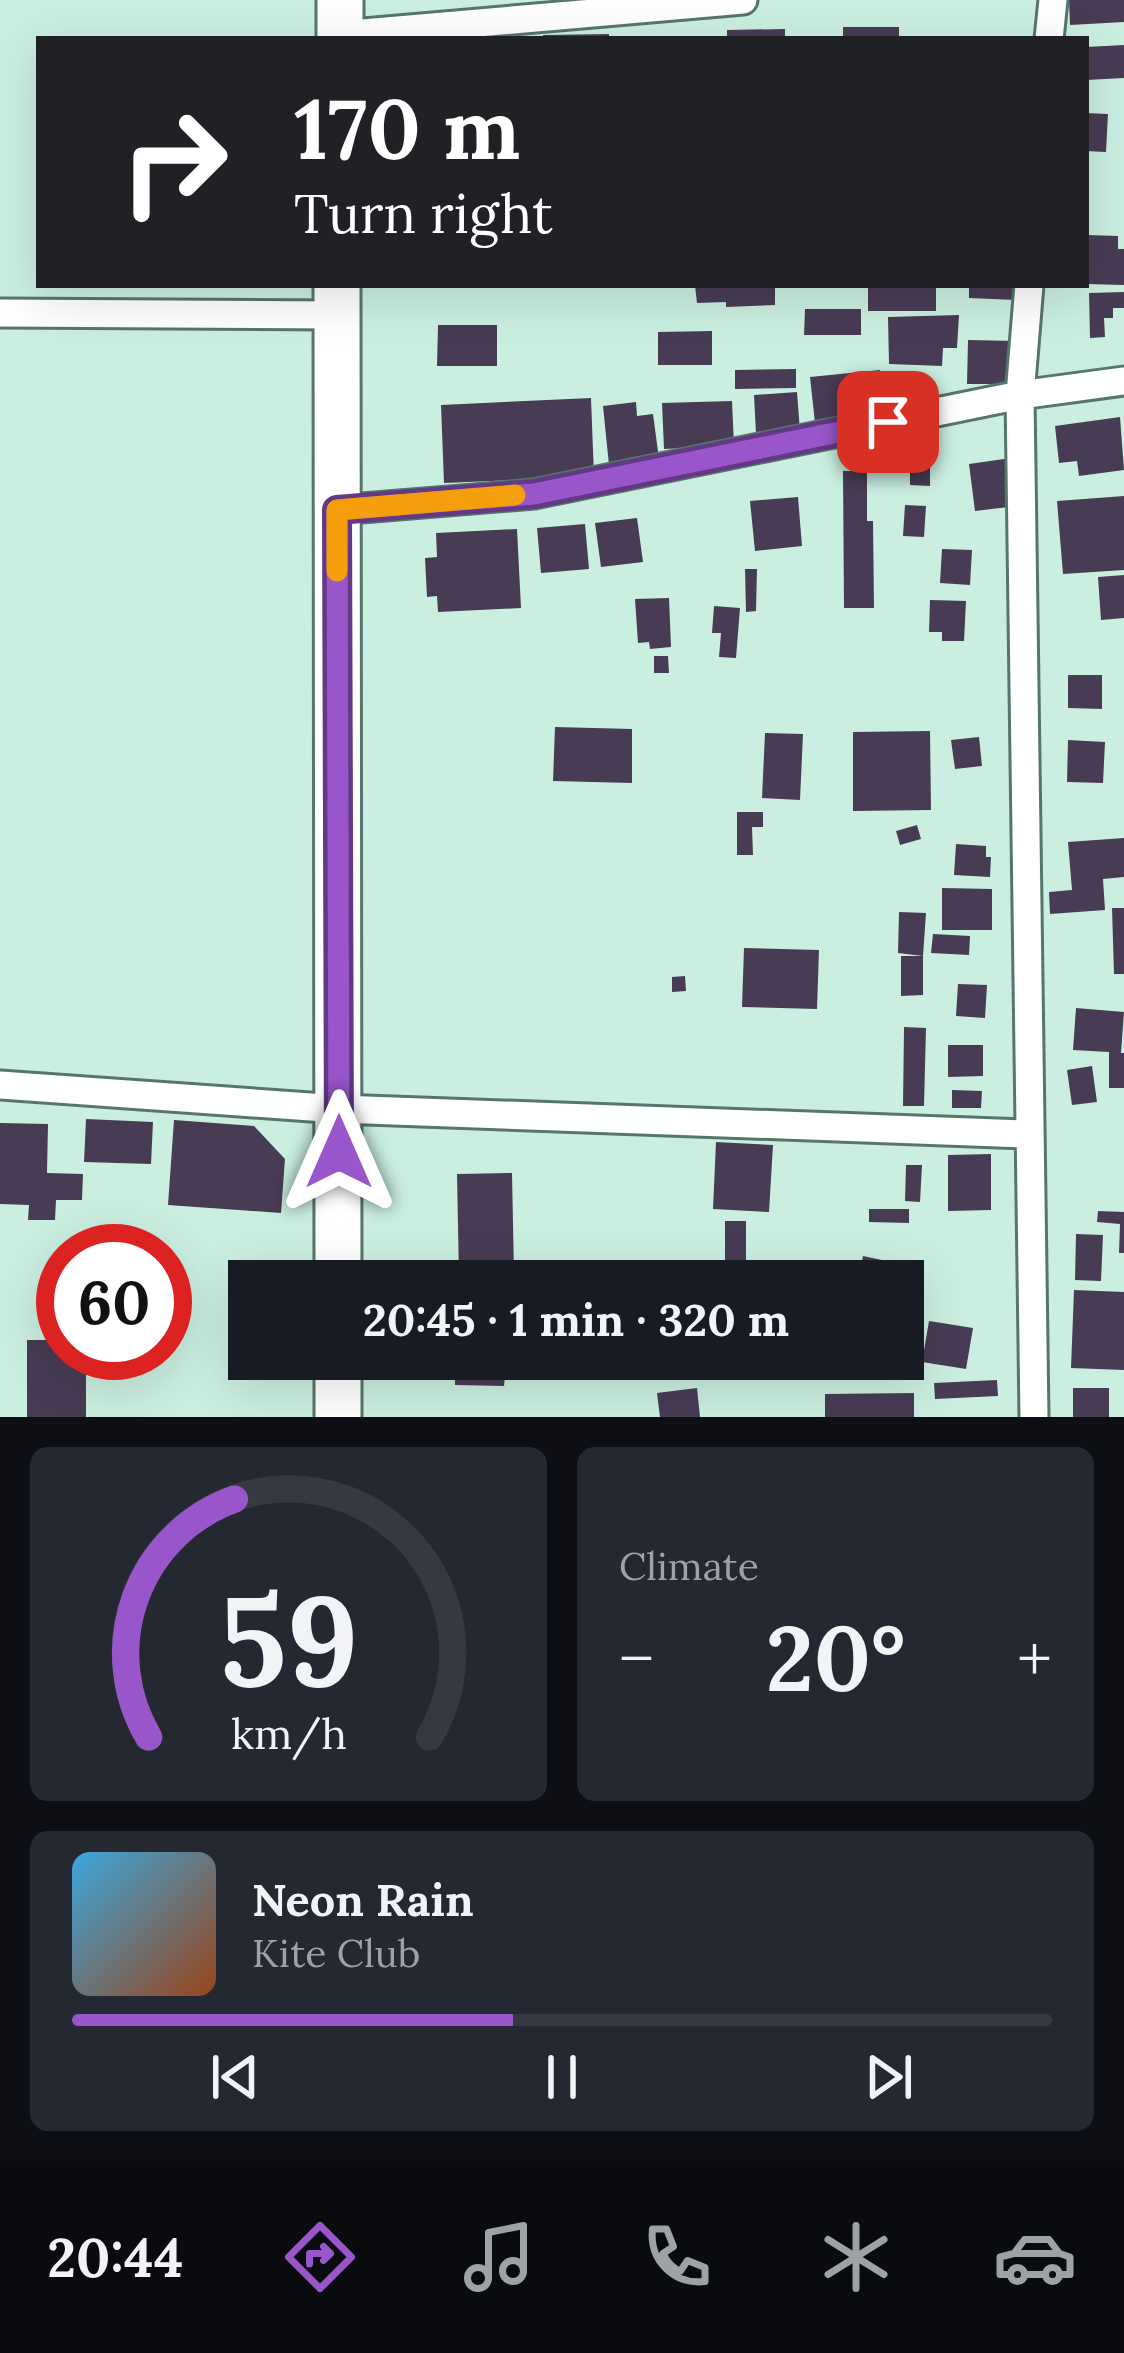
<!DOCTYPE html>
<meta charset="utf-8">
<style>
body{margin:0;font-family:Lora,serif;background:#242831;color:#f1f3f6;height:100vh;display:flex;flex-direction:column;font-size:45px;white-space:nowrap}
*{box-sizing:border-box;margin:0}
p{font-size:39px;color:#9ea1a6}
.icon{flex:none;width:66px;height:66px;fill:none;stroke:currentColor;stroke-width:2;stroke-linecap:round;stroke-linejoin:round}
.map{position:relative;height:1417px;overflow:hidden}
.details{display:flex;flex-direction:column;gap:30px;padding:30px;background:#0d0f14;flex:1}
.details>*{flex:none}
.hud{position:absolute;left:36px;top:36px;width:1053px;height:252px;border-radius:0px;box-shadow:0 12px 48px #0002;background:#202124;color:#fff;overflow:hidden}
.speed{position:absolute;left:36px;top:1224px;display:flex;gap:24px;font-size:60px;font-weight:700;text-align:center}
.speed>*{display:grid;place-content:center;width:156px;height:156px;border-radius:50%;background:#171b24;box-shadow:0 12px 48px #0002;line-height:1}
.speed .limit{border:18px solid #d22;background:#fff;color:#111}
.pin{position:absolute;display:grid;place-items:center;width:102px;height:102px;color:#fff;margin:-51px;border-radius:24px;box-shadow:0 6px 18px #0006}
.me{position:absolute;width:132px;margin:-66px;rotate:0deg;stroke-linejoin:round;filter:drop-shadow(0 0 9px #0008)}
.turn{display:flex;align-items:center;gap:42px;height:252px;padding:0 60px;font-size:54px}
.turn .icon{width:156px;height:156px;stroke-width:2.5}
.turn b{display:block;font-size:84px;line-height:102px}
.big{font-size:90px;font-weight:800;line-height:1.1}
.details .widget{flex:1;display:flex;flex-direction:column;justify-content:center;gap:18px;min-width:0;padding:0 42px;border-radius:18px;background:#242831}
.details .dial{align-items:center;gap:0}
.dial svg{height:312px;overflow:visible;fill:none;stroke:#363941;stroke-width:7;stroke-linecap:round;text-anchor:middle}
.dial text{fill:#f1f3f6;stroke:none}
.song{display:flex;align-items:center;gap:36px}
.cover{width:144px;height:144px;border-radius:18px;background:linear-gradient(135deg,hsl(200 70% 55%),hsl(20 70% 35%))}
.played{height:12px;border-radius:6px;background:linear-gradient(90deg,#9956cb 45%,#363941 45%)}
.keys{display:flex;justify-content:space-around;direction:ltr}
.heat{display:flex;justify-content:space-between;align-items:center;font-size:66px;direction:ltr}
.details .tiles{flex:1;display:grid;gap:30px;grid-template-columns:1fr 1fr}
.widget:last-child{grid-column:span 2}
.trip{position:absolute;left:228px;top:1260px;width:696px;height:120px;border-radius:0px;background:#171b24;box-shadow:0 12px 48px #0002;font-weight:800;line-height:120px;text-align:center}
.dock{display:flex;height:192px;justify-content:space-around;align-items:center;background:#090b0e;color:#9ea1a6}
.dock .icon{width:84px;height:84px}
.dock .selected{color:#9956cb}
.dock b{font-size:54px;color:#f1f3f6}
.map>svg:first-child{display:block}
.building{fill:#483c54}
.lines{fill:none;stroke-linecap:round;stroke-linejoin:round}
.minor-casing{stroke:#55766a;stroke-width:33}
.primary-casing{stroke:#55766a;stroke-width:51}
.minor{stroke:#fff;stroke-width:27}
.primary{stroke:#fff;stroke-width:45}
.route-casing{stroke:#633884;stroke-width:30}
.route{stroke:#9956cb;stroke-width:21}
.slow{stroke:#f59e0b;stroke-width:21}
</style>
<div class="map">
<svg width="1124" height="1417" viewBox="0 0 1124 1417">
<rect width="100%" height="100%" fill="#caefe1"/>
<path class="building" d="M1069,0H1124V22L1070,25Z
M843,27H899V39H843Z
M785,29V39H727V30Z
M609,34V39H543V35Z
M1124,45V78L1086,80V47Z
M1086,113L1108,114L1106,152L1086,151Z
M1086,235L1118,236V249H1124V285L1086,284Z
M695,285H775V305L726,307V302L697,303Z
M868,285H936V311H868Z
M969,285H1016V300L969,298Z
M1124,292V308H1113V318H1104L1105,337L1090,338L1089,293Z
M805,309H861V335H804Z
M959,315L957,348H943L942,366L889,364L888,317Z
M438,325H497V366H437Z
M712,331V365H658V332Z
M968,340L1017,341V384H967Z
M796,369V388L735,389V370Z
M880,370L885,415L815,423L810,377Z
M797,392L800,431L756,434L754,395Z
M591,398L594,477L444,483L441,405Z
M732,401L734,446L664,449L662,403Z
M636,402L637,416L653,414L659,459L609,465L603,406Z
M1120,417L1124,470L1079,476L1077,461L1059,463L1055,426Z
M1011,458L1017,506L975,511L969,464Z
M910,459H930V486L910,485Z
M843,471H867V521H873L874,608H844Z
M1124,496V570L1063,574L1057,501Z
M798,497L802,546L755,551L750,501Z
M905,505L926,506L924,537L903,536Z
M637,518L643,562L601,567L595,523Z
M585,524L589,569L541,573L537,528Z
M517,529L521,608L438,612L437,596L427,597L425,558L437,557L436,533Z
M942,549L972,550L970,585L940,583Z
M745,569H757L756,611L746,612Z
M1124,575V618L1101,620L1098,577Z
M669,598L671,647L650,649L649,642L638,643L635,599Z
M930,600L966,601L964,641H942V632H929Z
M714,606L740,608L736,658L719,657L721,633H712Z
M654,656H668L669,673H654Z
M1068,675H1102V709L1068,708Z
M555,727L632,729V783L553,781Z
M930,731L931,810L853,811V732Z
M765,733L803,734L800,800L762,798Z
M979,737L982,766L955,769L951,740Z
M1068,740L1105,742L1103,783L1067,782Z
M737,812H763V827H752L753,855H737Z
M917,825L921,839L900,845L896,831Z
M1124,838V877L1103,879L1105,910L1050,914L1049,892L1072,890L1068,842Z
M956,844L986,846V857H991L990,877L954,875Z
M942,888L992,889V930H942Z
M1112,908H1124V974H1114Z
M899,912L926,913L923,956L898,953Z
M933,934L970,936L969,955L931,953Z
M744,948L819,950L817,1009L742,1007Z
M901,956H923V995L901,996Z
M685,976L686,991L672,992V977Z
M958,984L987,985L985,1018L956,1016Z
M1076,1008L1124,1012L1121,1053H1124V1088H1109V1052L1073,1050Z
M904,1027L926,1028L924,1106H903Z
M948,1045H983V1076L948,1077Z
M1092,1066L1097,1102L1072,1105L1067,1070Z
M952,1090L982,1091L981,1108H952Z
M86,1119L153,1122L151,1164L84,1162Z
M174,1120L254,1126L285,1159L281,1213L168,1205Z
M0,1123L48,1124L47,1173L83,1174L82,1200H56L55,1220H28L29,1205L0,1204Z
M716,1142L773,1145L769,1212L713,1209Z
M991,1154V1210L948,1211V1155Z
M906,1165H922L920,1202L905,1201Z
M512,1173L514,1274L459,1276L457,1174Z
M869,1209H909V1223L869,1222Z
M1098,1211L1124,1212V1253H1119L1120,1224L1097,1222Z
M725,1221H746V1281H725Z
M1076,1234L1103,1235L1101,1281L1075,1280Z
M863,1256L896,1263L892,1281H858Z
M1074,1290L1124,1292V1370L1071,1368Z
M903,1306H917V1352L903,1353Z
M929,1321L973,1328L966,1369L922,1362Z
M27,1340H63V1353H86V1417H27Z
M455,1376L505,1377L504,1386L455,1385Z
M997,1380L998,1396L935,1399L934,1383Z
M697,1388L700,1417H660L657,1393Z
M1073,1388H1109V1417H1073Z
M914,1393V1417H825V1394Z"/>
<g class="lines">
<g class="minor-casing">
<path id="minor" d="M340,35L743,0
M1049,39L1053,0
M1029,285L1020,395L1034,1417
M0,313L336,315
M337,510L534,494L1020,395L1124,381
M0,1085L339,1109L1028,1134"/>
</g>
<g class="primary-casing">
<path id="primary" d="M340,0V39
M337,285L338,1281
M338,1417V1359"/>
</g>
<use href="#minor" class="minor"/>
<use href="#primary" class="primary"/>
</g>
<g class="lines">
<g class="route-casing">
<path id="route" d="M339,1152L337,510L534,494L888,422"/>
</g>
<use href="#route" class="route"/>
<path class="slow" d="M337,571V510L515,495"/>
</g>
</svg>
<div class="speed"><div class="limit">60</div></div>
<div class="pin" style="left:888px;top:422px;background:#d93025"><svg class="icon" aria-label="arrive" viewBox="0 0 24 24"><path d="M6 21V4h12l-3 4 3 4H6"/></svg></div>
<svg class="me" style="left:339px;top:1152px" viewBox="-20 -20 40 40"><path d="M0-17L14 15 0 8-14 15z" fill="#9956cb" stroke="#fff" stroke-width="4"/></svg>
<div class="trip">20:45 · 1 min · 320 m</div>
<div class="hud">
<div class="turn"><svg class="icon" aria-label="right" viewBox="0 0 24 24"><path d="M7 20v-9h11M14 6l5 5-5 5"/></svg><div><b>170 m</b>Turn right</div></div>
</div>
</div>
<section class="details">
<div class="tiles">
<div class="widget dial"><svg viewBox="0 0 100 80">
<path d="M14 69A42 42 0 1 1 86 69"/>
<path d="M14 69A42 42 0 0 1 36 8" stroke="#9956cb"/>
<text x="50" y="56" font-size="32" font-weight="700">59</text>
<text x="50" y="72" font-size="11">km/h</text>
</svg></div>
<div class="widget"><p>Climate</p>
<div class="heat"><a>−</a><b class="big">20°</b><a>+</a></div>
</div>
<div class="widget">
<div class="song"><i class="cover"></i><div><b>Neon Rain</b><p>Kite Club</p></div></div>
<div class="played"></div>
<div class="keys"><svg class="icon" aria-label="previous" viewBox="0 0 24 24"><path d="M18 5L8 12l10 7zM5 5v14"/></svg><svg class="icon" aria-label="pause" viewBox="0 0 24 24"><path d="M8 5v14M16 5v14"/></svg><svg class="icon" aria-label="next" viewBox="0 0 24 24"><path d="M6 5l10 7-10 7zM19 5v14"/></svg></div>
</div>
</div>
</section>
<nav class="dock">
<b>20:44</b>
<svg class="icon selected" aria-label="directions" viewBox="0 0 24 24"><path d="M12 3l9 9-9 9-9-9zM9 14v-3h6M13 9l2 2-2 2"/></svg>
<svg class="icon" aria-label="music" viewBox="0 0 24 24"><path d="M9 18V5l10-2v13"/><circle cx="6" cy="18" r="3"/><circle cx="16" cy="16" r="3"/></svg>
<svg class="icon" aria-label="phone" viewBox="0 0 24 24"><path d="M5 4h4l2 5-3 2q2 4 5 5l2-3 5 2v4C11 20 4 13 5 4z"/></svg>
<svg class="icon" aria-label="climate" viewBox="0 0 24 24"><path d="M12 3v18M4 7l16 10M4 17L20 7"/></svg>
<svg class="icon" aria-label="car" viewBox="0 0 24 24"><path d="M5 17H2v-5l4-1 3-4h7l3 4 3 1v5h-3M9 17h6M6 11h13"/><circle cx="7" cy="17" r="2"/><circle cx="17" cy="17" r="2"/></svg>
</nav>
